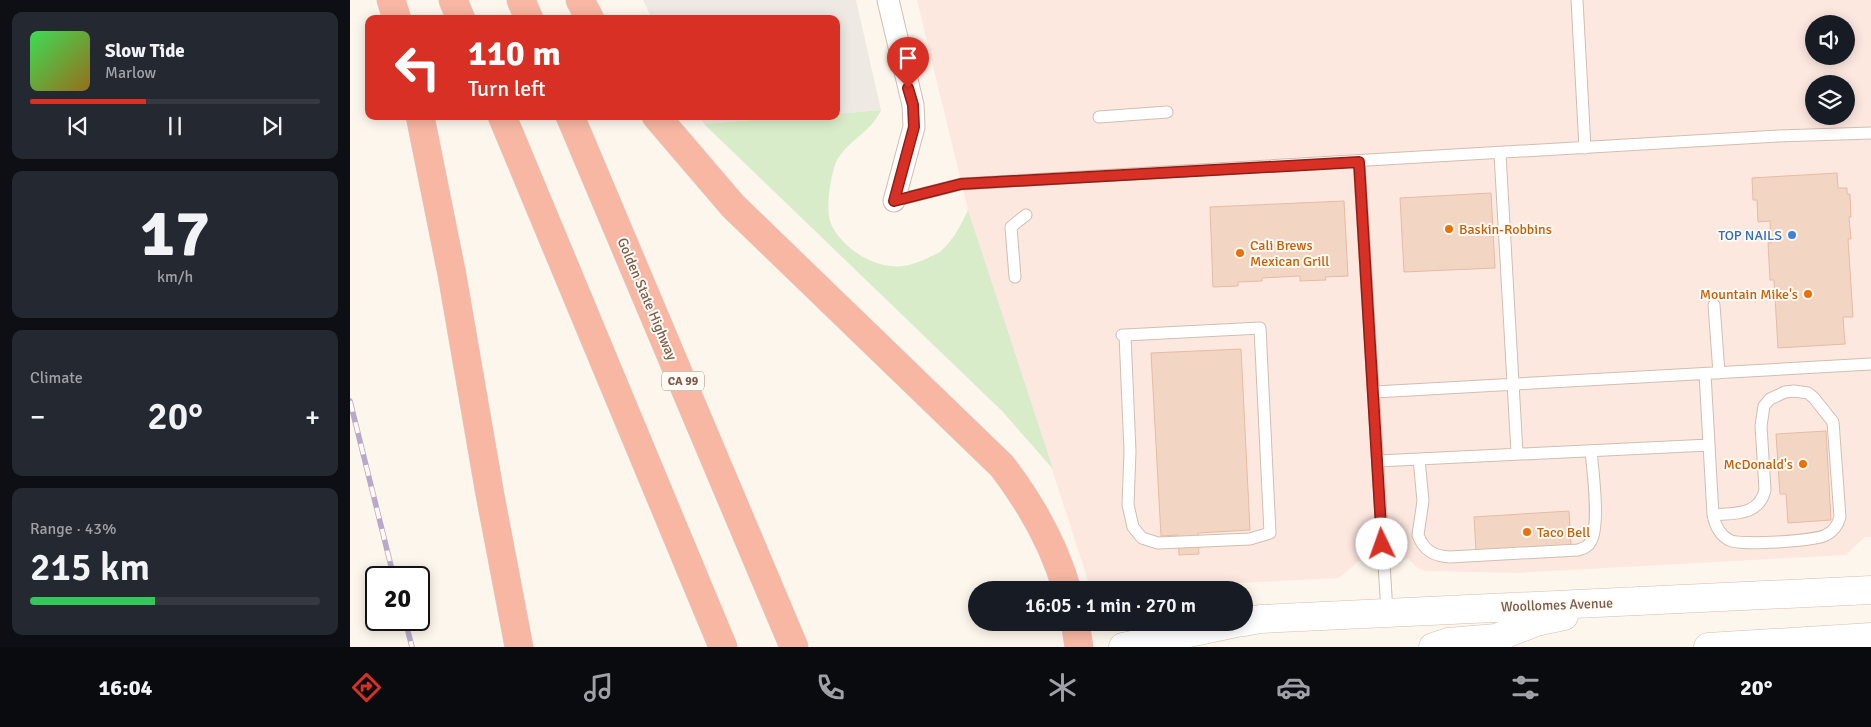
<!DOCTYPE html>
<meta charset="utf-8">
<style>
body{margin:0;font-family:Signika,sans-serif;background:#242831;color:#f1f3f6;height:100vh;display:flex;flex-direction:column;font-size:19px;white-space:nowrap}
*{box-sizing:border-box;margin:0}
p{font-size:16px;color:#9ea1a6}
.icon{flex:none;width:28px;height:28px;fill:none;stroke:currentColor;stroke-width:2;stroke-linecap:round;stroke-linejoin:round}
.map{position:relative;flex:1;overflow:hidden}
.side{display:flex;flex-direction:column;gap:12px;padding:12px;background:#0d0f14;width:350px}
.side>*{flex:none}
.hud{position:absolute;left:15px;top:15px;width:475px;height:105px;border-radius:10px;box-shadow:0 2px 12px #0003;background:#d93025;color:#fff;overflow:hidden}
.buttons{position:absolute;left:1455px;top:15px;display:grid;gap:10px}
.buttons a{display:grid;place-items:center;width:50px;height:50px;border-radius:50%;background:#171b24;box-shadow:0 2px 12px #0003;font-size:25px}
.speed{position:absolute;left:15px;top:566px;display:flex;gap:10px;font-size:25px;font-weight:700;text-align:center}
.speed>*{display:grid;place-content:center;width:65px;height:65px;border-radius:50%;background:#171b24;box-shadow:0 2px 12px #0003;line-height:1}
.speed .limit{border:2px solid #111;border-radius:8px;background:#fff;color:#111}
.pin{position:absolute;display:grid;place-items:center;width:42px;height:42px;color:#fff;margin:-51px -21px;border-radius:50% 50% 50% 0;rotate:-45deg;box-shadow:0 0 5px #0007}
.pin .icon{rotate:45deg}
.me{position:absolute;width:55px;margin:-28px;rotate:357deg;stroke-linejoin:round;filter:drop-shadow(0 0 4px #0008)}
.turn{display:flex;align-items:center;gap:18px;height:105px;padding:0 20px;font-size:22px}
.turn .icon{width:65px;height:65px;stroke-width:2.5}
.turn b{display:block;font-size:35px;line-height:42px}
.big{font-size:38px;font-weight:600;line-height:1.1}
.side .tile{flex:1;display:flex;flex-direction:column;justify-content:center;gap:8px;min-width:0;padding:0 18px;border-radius:10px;background:#242831}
.side .dial{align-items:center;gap:0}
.dial b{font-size:65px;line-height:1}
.song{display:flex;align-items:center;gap:15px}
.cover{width:60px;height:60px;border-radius:8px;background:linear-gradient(135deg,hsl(130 70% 55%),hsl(40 70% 35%))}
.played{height:5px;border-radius:2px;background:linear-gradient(90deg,#d93025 40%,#363941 40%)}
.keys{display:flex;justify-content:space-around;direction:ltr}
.heat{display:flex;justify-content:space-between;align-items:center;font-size:28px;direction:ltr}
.charge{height:8px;border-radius:4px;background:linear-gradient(90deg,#34c759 43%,#363941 0)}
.trip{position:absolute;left:618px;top:581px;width:285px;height:50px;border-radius:25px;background:#171b24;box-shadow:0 2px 12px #0003;font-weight:600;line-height:50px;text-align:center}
.dock{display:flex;height:80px;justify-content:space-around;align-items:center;background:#090b0e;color:#9ea1a6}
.dock .icon{width:35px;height:35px}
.dock .active{color:#d93025}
.dock b{font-size:22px;color:#f1f3f6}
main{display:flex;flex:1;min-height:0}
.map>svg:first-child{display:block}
.commercial{fill:#fde8e0;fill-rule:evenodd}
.industrial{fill:#efe9e4}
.green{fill:#d8ecc9}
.building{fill:#f3d5c3;stroke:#e6bba3}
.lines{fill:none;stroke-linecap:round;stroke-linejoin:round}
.service-casing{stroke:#d1beb0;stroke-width:13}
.minor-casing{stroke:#d1beb0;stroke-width:23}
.tertiary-casing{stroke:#d1beb0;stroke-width:29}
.motorway-casing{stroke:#dad1cd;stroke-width:29}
.service{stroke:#fff;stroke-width:11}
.minor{stroke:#fff;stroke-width:21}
.tertiary{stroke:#fff;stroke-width:28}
.motorway{stroke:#f7b7a3;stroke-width:28}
.rail-casing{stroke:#b9a8c9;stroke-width:5.5}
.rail{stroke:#fffaf3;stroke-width:4;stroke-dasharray:11;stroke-linecap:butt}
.route-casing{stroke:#8d1f18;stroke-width:12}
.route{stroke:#d93025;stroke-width:9}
.food-dot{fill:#e8710a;stroke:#fffaf3;stroke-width:2}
.shop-dot{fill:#3f7fe0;stroke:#fffaf3;stroke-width:2}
.labels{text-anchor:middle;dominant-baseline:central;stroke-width:4;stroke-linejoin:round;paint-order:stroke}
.shield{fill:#fffaf3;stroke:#a28b7f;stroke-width:1}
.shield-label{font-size:12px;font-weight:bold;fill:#7a5c4d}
.food-label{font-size:14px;fill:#c56008;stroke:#fffaf3;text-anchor:start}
.shop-label{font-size:14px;fill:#366cbe;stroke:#fffaf3;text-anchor:end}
.street-label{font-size:14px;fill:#7a5c4d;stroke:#fffaf3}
</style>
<main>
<section class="side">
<div class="tile">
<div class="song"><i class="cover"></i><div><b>Slow Tide</b><p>Marlow</p></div></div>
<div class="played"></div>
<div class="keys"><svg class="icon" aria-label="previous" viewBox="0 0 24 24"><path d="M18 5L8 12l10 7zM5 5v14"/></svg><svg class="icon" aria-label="pause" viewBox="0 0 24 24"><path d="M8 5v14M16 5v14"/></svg><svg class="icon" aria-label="next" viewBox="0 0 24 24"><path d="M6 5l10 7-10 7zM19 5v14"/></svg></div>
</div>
<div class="tile dial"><b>17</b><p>km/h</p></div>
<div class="tile"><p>Climate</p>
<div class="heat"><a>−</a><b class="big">20°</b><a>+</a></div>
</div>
<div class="tile"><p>Range · 43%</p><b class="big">215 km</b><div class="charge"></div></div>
</section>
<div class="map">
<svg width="1521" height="647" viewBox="0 0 1521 647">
<rect width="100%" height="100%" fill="#fdf6ec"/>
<path class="commercial" d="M567,0H1521V537H1515L1496,555L1167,573L1076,571L1066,567L1059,559L1009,561L989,578L890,583L879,585L872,590H741L618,210ZM1464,24H1496V56H1464ZM1464,84H1496V116H1464Z"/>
<path class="industrial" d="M293,0H506L531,110L486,114V19H302Z
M350,116H451L354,124Z"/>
<path class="green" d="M531,110C521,134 491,143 484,168C480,182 476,207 480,221C488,244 517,264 541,266C554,268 567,263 578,258C582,255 588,254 591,251C604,239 611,225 618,210L703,469L652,411L354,124L451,116H486V114Z"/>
<path class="building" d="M1487,173L1488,188H1497V194H1500L1501,217H1499L1501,239H1498L1503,317H1493L1495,344L1428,348L1424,280H1420L1418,243H1421L1420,221L1408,222L1407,200H1403L1402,178Z
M1141,193L1145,268L1054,272L1050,198Z
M994,201L998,276L975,277L976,280L950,281V276L912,278V281L888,282V286L863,287L860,207Z
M891,349L900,530L848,533L849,554L829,555L828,535L811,536L801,353Z
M1476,431L1481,520L1438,523L1436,494H1430L1426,434Z
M1219,511L1221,545L1126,551L1124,517Z"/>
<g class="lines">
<g class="service-casing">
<path id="service" d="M1227,0L1235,148
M749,117L817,112
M1150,154L1167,453
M1009,161L1037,612
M544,201L611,184L1428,136L1521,133
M665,277L661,227L676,215
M1364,305L1369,373
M772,335H775L910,328L920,533L900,539L808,543L792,538L783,527L778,505L780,451L775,335
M1355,374L1363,515C1365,525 1370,535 1379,540C1389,546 1465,541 1476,535C1484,531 1488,525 1490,517L1483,422L1464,398L1458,393L1444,391L1435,392L1420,399L1414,406L1411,426L1415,490C1409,516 1384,513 1363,515
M1025,392L1521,364
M1069,459L1073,501L1068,535C1074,551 1084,556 1100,557L1228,550C1234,548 1238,547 1241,541C1250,524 1243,472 1241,451
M1028,461L1359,445"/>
</g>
<g class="minor-casing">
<path id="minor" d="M538,0L563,105L564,127L544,201"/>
</g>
<g class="tertiary-casing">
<path id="tertiary" d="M894,622L910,619L1521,590
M773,647L891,622
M1083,647L1098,642L1146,638L1186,622L1214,616
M1358,647L1521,637"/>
</g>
<g class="motorway-casing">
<path id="motorway" d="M41,0L47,19
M103,0L111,19
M171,0L179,19
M230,0L240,19
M70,116L102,275L140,495L169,647
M152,116L373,647
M220,116L444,647
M306,116L383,206L652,466C681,504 704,544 717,590
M725,622L729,647"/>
</g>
<use href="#service" class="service"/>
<use href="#minor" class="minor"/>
<use href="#tertiary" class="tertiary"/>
<use href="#motorway" class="motorway"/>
<g class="rail-casing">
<path id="rail" d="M0,401L44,578
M55,620L62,647"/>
</g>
<use href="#rail" class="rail"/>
</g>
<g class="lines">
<g class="route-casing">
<path id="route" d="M558,88L563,105L564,127L544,201L611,184L1009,162L1032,544"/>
</g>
<use href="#route" class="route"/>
</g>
<g class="food-dot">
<circle cx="1099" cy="229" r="5"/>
<circle cx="890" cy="253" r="5"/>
<circle cx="1458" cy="294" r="5"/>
<circle cx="1453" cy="464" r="5"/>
<circle cx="1177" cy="532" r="5"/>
</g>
<circle class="shop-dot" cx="1442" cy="235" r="5"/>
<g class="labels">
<rect class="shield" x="312" y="371.5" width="42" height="19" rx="4"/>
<g class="shield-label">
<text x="333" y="381">CA 99</text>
</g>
<g class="food-label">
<text x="1109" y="229">Baskin-Robbins</text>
<text x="900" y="245">Cali Brews<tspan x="900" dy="16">Mexican Grill</tspan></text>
<text x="1448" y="294" text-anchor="end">Mountain Mike's</text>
<text x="1443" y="464" text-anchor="end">McDonald's</text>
<text x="1187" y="532">Taco Bell</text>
</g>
<g class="shop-label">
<text x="1432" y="235">TOP NAILS</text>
</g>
<g class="street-label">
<text transform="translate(297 299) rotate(67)">Golden State Highway</text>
<text transform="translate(1207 605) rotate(-2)">Woollomes Avenue</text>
</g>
</g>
</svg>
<div class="buttons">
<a><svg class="icon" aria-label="sound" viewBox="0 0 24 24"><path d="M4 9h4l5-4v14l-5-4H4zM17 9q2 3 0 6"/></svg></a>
<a><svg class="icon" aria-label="layers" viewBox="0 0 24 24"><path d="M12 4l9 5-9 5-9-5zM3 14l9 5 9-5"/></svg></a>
</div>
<div class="speed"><div class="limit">20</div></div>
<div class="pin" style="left:558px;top:88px;background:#d93025"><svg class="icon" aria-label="arrive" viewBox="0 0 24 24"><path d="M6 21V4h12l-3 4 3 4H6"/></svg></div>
<svg class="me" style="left:1032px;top:544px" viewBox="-20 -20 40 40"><circle r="19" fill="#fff"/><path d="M0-13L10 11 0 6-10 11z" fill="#d93025"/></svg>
<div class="trip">16:05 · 1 min · 270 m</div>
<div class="hud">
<div class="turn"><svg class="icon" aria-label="left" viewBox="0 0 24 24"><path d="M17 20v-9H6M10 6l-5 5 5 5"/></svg><div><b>110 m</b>Turn left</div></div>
</div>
</div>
</main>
<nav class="dock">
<b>16:04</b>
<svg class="icon active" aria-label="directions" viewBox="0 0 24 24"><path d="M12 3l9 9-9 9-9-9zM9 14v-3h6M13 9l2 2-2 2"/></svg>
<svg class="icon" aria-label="music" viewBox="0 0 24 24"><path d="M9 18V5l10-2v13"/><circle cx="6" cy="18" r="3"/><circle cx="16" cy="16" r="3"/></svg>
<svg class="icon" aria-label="phone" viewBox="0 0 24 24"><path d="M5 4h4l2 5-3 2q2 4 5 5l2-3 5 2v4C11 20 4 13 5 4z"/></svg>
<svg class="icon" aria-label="climate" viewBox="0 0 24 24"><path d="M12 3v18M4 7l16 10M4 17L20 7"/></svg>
<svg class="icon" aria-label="car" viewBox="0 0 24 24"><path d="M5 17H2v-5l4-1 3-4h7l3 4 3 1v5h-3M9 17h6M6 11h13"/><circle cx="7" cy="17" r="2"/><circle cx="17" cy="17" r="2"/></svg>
<svg class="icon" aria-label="filters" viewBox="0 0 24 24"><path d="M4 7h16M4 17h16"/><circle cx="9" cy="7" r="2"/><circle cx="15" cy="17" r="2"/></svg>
<b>20°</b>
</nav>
